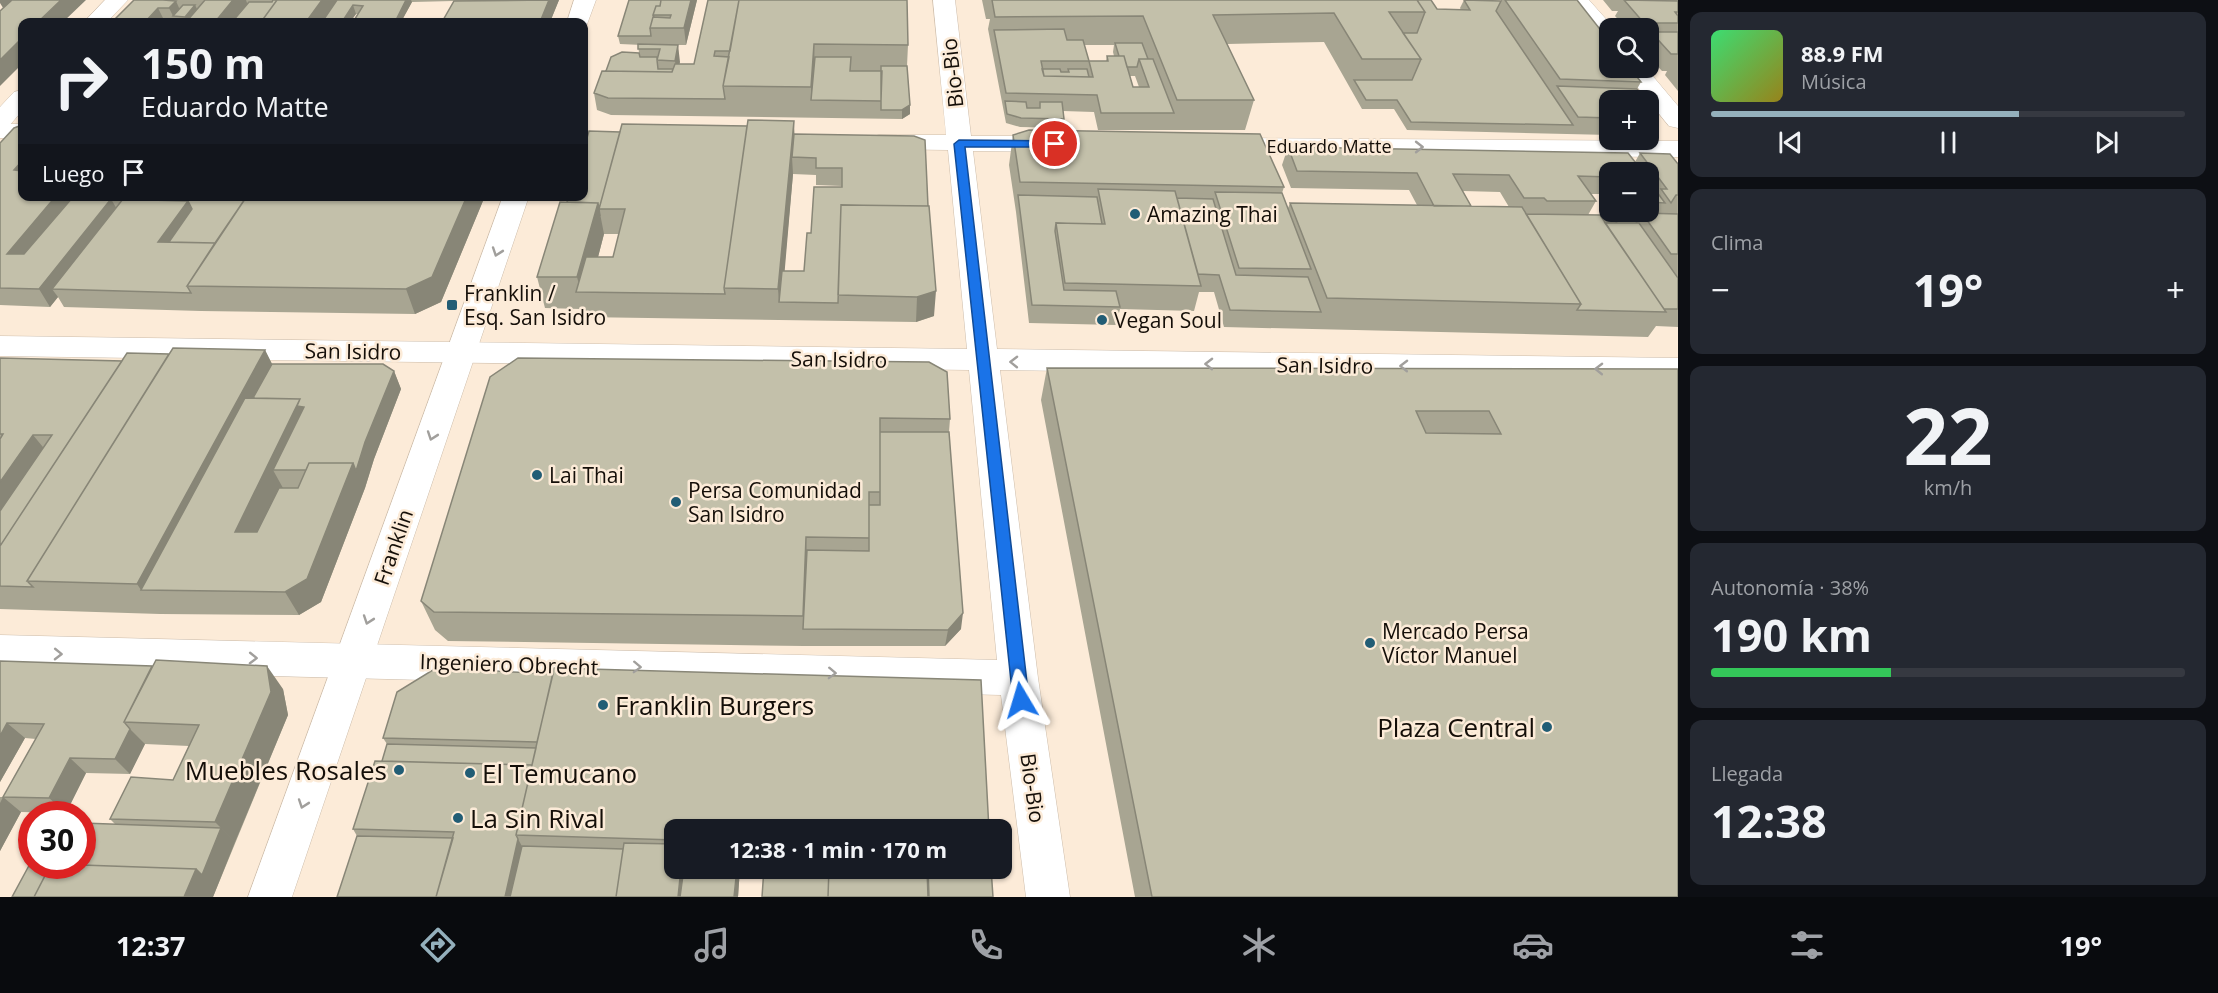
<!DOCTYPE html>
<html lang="es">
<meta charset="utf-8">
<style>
body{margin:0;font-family:"Open Sans",sans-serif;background:#242831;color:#f1f3f6;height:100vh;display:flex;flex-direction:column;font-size:22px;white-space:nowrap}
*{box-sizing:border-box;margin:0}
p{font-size:20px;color:#9ea1a6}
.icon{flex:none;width:33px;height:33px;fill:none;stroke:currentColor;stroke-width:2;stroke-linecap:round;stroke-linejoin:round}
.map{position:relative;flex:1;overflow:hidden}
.drawer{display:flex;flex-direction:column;gap:12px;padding:12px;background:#0d0f14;width:540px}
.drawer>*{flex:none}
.hud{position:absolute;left:18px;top:18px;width:570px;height:183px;border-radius:12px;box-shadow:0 2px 4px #0004;background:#171b24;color:#f1f3f6;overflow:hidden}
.buttons{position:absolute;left:1599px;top:18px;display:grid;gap:12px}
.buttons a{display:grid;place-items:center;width:60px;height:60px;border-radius:12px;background:#171b24;box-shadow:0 2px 4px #0004;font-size:30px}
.speed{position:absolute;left:18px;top:801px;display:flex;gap:12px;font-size:30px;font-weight:700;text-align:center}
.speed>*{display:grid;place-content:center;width:78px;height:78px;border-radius:50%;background:#171b24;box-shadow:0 2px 4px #0004;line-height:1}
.speed .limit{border:9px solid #d22;background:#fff;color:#111}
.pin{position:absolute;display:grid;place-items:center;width:51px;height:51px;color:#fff;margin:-26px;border:3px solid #fff;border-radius:50%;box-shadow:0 2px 6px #0007}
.me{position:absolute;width:66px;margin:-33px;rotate:353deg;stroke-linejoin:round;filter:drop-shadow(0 0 4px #0008)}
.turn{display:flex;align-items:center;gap:21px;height:126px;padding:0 24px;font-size:27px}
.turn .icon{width:78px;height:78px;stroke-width:2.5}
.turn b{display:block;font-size:42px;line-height:51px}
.then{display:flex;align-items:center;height:57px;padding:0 24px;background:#0003;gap:12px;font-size:22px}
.big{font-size:45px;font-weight:700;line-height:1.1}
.drawer .widget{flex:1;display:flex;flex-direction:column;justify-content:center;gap:9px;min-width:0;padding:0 21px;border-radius:12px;background:#242831}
.drawer .dial{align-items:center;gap:0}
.dial b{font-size:78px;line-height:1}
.song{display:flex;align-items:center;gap:18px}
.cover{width:72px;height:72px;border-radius:9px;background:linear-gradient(135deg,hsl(140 70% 55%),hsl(50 70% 35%))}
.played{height:6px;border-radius:3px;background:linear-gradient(90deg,#94b0bc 65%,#363941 65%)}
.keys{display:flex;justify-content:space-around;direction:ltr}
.heat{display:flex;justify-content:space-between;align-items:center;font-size:33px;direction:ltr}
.charge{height:9px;border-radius:4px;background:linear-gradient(90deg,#34c759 38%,#363941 0)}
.trip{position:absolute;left:664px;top:819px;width:348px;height:60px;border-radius:12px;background:#171b24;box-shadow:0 2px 4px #0004;font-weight:700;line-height:60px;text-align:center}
.tab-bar{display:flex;height:96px;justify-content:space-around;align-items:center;background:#090b0e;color:#9ea1a6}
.tab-bar .icon{width:42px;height:42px}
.tab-bar .current{color:#94b0bc}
.tab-bar b{font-size:27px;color:#f1f3f6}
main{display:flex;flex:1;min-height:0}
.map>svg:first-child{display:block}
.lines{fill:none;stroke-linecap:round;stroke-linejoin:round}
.street-casing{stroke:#cdbdab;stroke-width:1}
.secondary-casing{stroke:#cdbdab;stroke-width:1}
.street{fill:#fff;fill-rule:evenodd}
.secondary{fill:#fff;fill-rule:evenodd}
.wall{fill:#a8a592;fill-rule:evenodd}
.shaded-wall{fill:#888677}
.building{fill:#c3c0aa;stroke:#888677;stroke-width:1.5;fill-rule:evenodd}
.oneway{stroke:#a19f9c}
.route{fill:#1a73e8;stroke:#114b97;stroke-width:1.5}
.poi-dot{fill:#225d75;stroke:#fcebd8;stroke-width:2}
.labels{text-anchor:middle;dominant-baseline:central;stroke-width:5;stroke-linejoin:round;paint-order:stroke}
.far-street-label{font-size:18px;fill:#140e08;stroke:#fcebd8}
.street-label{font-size:21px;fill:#140e08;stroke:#fcebd8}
.poi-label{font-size:21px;fill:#140e08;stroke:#fcebd8;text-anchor:start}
.near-poi-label{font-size:26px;fill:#140e08;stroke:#fcebd8;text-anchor:start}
</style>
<main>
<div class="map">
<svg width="1678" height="897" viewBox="0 0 1678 897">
<rect width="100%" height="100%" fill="#fcebd8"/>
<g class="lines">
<g class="street-casing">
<path id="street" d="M933,0H955L971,136H1056L1065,139L1069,144L1065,149L1056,152L973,151L997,349L1678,358V380L1000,370L1038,678L1070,897H1026L1001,695L0,669V635L997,660L969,370L0,356V336L967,349L948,150L879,149L870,147L867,142L870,137L879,135H946Z
M0,124H22V138H0Z
M1221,138L1678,141V157L1221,154L1212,151L1208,146L1212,141Z"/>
</g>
<g class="secondary-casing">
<path id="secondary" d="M105,0H128L107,22H84Z
M574,0H596L586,27H584V22H567Z
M1567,0H1589L1614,28H1610V45L1602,43Z
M1622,68H1646L1678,106V128L1669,126Z
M22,90V111L9,126L0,128V107L14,92Z
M503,196H529L292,897H248Z"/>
</g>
<use href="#street" class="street"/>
<use href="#secondary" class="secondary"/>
</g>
<path class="wall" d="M134,0H559L550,22L453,1L412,2L401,22H353L358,14H356L350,22H112Z
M629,0H697L686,45H678L679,64H694L708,0L908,45L907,66L910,105V114L902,119L611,115L597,110L594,93L606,71L639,53L638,44L642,45L620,44L618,36Z
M982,0H1431L1437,9L1461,10L1460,8L1464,0L1501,1V0H1577L1641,82L1637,89L1610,100V135L1407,130L1394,109H1362L1324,42L1227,44L1254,100L1245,130H1098L1094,112L1063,111L1064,119L1063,128L1020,127L1006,123L988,29L990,19H986ZM1084,45H1114L1113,52L1114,56H1107L1106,61H1089ZM1130,76H1135L1139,87H1133Z
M1603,0H1678V91L1665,75L1667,71H1662L1648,56V28H1626L1615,16L1618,11H1612Z
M794,121V134L914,136L934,316L916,322L582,317L580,309L545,308L537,277L567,202L620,132L747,126ZM793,174L816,175V185L842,186L811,233L804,271H784ZM604,234H619L613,257H598Z
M1013,135L1284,187L1282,193L1288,208L1290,203L1417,205L1409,190L1291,188L1282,165L1288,147L1635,162L1640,153L1678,164V327L1656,326L1648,337L1224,327L1214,292H1199L1194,311L1120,309L1116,325L1029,323L1016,212L1009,165ZM1610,172H1648V212H1610L1608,210L1603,219L1588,215L1596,201L1591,194H1609L1610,196ZM1463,191L1500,192L1509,207L1471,206Z
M0,143L22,196H72L73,197L83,198L84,196H485L441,302L415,314L201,311L64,307L58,297L50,307L0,305Z
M265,350L272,364L394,371L401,389L374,459L365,488L321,602L299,615L160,614L0,609V358L122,361L169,354Z
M1047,368L1678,369V897H1135L1041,400Z
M947,372L950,419L949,432L961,629L945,646H804L448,641L435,630L421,601Z
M0,661L283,689L288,715L213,897H12L116,825L110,819L173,780L189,746L145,744L130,774L86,773L66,813L21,812L0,851V797H3L36,739L25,738L0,782Z
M397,692L989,830H675V868H740L738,897H337L357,836L353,829L382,761L387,744L383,738Z"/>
<path class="shaded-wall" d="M0,0H17L5,11L0,3Z
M61,0H86L63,22H38Z
M163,0H173L174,2L176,1L183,17L173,16L169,8Z
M233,0H246L248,6L235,22H215Z
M322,0H340L331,22H306Z
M406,0H411L412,2L401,22H395Z
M549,0H559L550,22H540Z
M691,0H697L686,45L684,28Z
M195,5L199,13L187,22L185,17Z
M353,5L356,14L350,22H342Z
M158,8L165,22H145Z
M22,38V64L0,86V60Z
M814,44L815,73L811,100V87Z
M678,45L680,62L677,78L675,61Z
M910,105V114L902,119V110Z
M1656,113L1648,125V118Z
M794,121L795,151L792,157L793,174L782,302H779L778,289Z
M22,161V185L14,170Z
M56,196H72L76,203L19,272L7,254Z
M151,196H174L165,208L149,200Z
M467,196H473L478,213L441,302L415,314L406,289Z
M473,196H485L478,213Z
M111,199L121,216L52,289L58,297L50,307L39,289Z
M188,201L197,218L174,251L158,242Z
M598,203L604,234L589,292H581L577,277Z
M936,291L934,316L916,322L917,297Z
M265,350L281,382L141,590L137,584Z
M394,371L401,389L374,459L365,488L321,602L299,615L285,592L353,463L365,442Z
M300,399L313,424L273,470L283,488L251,556L235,532Z
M33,435L47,452L0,521V482Z
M806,537L807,567L803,629V616Z
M963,613L961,629L945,646L948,630Z
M267,666L283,689L288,715L235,842L215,822Z
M7,723L25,738L0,782V736Z
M130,729L145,744L130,774L115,759Z
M70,758L86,773L66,813L49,798Z
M3,797L21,812L0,851V803Z
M221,828L235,842L213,897H184L196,869Z
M518,839L529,859L520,897H505Z
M681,868H689L685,897H678Z
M737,868H740L738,897H734Z"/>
<path class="building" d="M12,0H61L38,22H22V38L0,60V11Z
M134,0H163L176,1L169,8H158L145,22H112Z
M205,0H233L215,22H186Z
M273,0H277L261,22H232L249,2H272Z
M277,0H322L306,22H261Z
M337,0H406L395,22H353L363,6L353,5L342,22H322Z
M549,0L540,22H442L454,1Z
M629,0H661L660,6H656L653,15L654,17H653L650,28L651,36H618Z
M661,0H691L684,28H650L653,17L670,18L671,15H653L656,6H660Z
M708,0H739L730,51H715L714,56L729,57L723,86L725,99L608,98L594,93L602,71L672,72L675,64H694Z
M739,0H907L908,45L814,44L811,87L723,86Z
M992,0H1417L1425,12H1389L1421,59H1362L1334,13L1213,15L1254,100H1177L1143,16L995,17Z
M1417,0H1431L1437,9L1470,10L1464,0L1501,1L1496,11L1573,125L1411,122L1397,100H1366L1354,80H1412L1421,59L1403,33H1417L1425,12Z
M1505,0H1577L1610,42V68H1630L1641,82L1560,79Z
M1624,0L1678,1V12H1675L1678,16V23H1644Z
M183,5H195L185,17L173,16Z
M1064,29L1067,40H1083L1089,61H1108L1107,56H1124L1133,87H1149L1139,59H1153L1174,113H1101L1097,95L1006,93L994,30ZM1041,61H1089L1093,77L1044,76Z
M1651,32H1678V54H1671Z
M1115,43H1142L1148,59H1139L1137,67H1127L1124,56H1119Z
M638,44L678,45L675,61L657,60L660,49H638Z
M622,52L639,53L640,57H657V60L658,69H673L672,72L606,71L611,57Z
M815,57H851L850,71H882L881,101L811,100Z
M881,66H907L910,105L902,110H881Z
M1042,69H1060L1061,72H1069L1068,69H1087L1089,77L1044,76Z
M1557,86L1637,89L1646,100H1610V118L1578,117Z
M1005,101L1026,102L1027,108H1040V102H1062L1064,119L1021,118L1007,114Z
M1648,104L1656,113L1648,118Z
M748,120L794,121L778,289L724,288Z
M622,124L747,126L724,288L725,294L576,292L586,257H613L625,209H599Z
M22,125V161L14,170L22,171V196H56L7,254H24L73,197L151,196L149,200L188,201L158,242L215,243L187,286L191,293L52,289L123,199H111L39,289L0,288V143L14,128Z
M1029,130L1260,134L1284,187L1020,182L1013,135Z
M589,131L620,132L599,209L600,216L598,203L567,202L569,196H584V148Z
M794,134L914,136L925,140L928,206L841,205L838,303L779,302L782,271H804L807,233H811L814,187H842V168H816V158L792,157Z
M1288,147L1628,153L1643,172H1610V177L1578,176L1596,201H1547L1544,198H1524L1509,175L1453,174L1471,206H1434L1417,173L1297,171Z
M1640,153L1670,154L1678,164V195H1676L1671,203L1661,189H1667Z
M1648,180L1665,203L1648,202Z
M1098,189L1175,191L1201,286L1065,283L1056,223L1105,224Z
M1215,192L1282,193L1311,269L1239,268Z
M1018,195L1097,197L1102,224L1056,223L1055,231L1064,290L1116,291L1120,307L1032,305Z
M162,196H247L215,243L169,242L192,209L188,201L160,200Z
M247,196H467L432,277L406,289L187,286Z
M1177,198L1213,199L1236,275L1308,277L1321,312L1230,310L1219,275L1198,274Z
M560,202L598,203L577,277H537Z
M1290,203L1522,207L1581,304L1327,298Z
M841,205L929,206L936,291L917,297L838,295Z
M1608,210H1610V212H1633L1638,219L1636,223H1617Z
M1642,213L1678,214V254H1671Z
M1526,214L1600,215L1666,312L1577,310L1581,304Z
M1605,223H1639L1678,278V309H1664Z
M173,348L265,350L137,584L27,581Z
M127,353L169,354L27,581L33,587L0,586V546Z
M0,358L122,361L0,546V511L52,435H33L0,482V439L3,434H0Z
M518,358L929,362L947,372L950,419L880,418V492H869V538L806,537L803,616L434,612L421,601L490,377Z
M272,364H383L394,371L365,442L356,471L353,463H309L306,470H273L304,407L297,406L300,399L253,398Z
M1047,368L1678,369V897H1152ZM1416,411H1489L1501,434L1426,433Z
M245,398L300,399L235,532H257L279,488H298L309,463H353L307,579L285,592L141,590Z
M880,432H949L963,613L948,630L803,629L807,550L869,551V505H880Z
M156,660L267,666L271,692L215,822L110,819L131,777L173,780L199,725L124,722Z
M0,661L152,666L124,722L130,729L115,759L70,758L49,798L3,797L44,724L7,723L0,736Z
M436,668L553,674L537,742L383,738L397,692Z
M554,668L981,680L989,830H675V840L516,835Z
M387,744L536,748L532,765L382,761Z
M375,761L532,765L516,835L518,839L505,897H436L454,832L353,829Z
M82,823L221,828L202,875L196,869L82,865Z
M357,836L453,838L436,897H337Z
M624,843L675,844V868H681L678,897H616Z
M522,846L623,849L616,897H510Z
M32,860V866H50L34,897H12Z
M82,865L196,869L184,897H34L50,866Z
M684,868H737L734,897H680Z
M764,868H829L828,897H762Z
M829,868H927L928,897H828Z
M928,868H991L993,897H929Z"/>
<defs><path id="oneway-chevron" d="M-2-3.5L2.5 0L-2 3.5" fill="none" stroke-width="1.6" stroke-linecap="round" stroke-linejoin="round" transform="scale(1.5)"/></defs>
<g class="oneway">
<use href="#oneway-chevron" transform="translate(1419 147)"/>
<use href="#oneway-chevron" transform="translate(497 252) rotate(109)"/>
<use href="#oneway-chevron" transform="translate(1014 362) rotate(-179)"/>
<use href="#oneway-chevron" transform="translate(1209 364) rotate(-179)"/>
<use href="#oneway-chevron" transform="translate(1404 366) rotate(-179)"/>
<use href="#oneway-chevron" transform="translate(1599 369) rotate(-179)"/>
<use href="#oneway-chevron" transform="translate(432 436) rotate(109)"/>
<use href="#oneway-chevron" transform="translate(368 620) rotate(109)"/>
<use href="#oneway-chevron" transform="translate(58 654) rotate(1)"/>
<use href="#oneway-chevron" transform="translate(253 658) rotate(1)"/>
<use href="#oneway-chevron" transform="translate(637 667) rotate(2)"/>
<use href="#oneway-chevron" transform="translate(832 673) rotate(2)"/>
<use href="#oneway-chevron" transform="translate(303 804) rotate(109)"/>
</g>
<path class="route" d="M959,140L1055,141L1060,144L1055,147H965L1029,700L1027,705L1021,707L1015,705L1013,700L954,144Z"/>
<g class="poi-dot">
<circle cx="1135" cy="214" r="6"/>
<rect x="446" y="299" width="12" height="12" rx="3"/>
<circle cx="1102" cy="320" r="6"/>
<circle cx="537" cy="475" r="6"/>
<circle cx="676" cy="502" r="6"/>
<circle cx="1370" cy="643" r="6"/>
<circle cx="603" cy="705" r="6"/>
<circle cx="1547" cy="727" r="6"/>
<circle cx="399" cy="770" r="6"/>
<circle cx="470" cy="773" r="6"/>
<circle cx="458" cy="818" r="6"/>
</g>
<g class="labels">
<g class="far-street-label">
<text x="1329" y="146">Eduardo Matte</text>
</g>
<g class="street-label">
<text transform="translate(952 73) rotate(-96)">Bio-Bio</text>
<text transform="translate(353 351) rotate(1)">San Isidro</text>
<text transform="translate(839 359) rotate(1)">San Isidro</text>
<text transform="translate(1325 365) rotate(1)">San Isidro</text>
<text transform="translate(393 547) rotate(-71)">Franklin</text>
<text transform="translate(509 664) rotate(2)">Ingeniero Obrecht</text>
<text transform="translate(1033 788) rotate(82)">Bio-Bio</text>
</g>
<g class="poi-label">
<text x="1147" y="214">Amazing Thai</text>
<text x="464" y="293">Franklin /<tspan x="464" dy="24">Esq. San Isidro</tspan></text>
<text x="1114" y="320">Vegan Soul</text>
<text x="549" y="475">Lai Thai</text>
<text x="688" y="490">Persa Comunidad<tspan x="688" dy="24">San Isidro</tspan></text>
<text x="1382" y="631">Mercado Persa<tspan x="1382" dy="24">Víctor Manuel</tspan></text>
</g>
<g class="near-poi-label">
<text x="615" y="705">Franklin Burgers</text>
<text x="1535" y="727" text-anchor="end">Plaza Central</text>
<text x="387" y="770" text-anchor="end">Muebles Rosales</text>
<text x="482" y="773">El Temucano</text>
<text x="470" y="818">La Sin Rival</text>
</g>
</g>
</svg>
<div class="buttons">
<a><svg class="icon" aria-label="search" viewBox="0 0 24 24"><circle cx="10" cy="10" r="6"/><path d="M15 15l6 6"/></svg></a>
<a>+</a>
<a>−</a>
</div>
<div class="speed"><div class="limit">30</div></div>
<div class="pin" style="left:1055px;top:144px;background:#d93025"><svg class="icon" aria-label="arrive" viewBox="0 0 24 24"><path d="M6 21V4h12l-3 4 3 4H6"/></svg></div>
<svg class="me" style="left:1021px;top:700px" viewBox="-20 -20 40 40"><path d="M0-17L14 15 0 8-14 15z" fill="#1a73e8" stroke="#fff" stroke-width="4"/></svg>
<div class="trip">12:38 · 1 min · 170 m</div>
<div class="hud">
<div class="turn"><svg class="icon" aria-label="right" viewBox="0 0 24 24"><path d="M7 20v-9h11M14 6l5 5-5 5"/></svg><div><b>150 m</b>Eduardo Matte</div></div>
<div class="then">Luego<svg class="icon" aria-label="arrive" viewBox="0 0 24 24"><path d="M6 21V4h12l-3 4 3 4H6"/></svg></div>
</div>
</div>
<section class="drawer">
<div class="widget">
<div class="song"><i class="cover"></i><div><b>88.9 FM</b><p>Música</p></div></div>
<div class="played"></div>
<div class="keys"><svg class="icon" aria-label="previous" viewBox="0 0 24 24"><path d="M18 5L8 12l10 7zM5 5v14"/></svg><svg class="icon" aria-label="pause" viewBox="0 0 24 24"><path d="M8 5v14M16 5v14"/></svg><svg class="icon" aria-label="next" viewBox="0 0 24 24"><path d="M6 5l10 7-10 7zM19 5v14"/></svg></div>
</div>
<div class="widget"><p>Clima</p>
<div class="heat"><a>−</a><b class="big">19°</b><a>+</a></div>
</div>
<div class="widget dial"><b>22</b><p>km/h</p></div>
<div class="widget"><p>Autonomía · 38%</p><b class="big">190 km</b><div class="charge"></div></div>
<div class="widget"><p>Llegada</p><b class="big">12:38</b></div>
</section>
</main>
<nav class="tab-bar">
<b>12:37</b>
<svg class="icon current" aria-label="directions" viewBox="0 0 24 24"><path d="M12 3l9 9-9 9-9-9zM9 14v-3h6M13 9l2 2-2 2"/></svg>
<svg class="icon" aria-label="music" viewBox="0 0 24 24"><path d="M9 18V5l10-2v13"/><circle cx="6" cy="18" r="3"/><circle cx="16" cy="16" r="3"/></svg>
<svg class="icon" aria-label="phone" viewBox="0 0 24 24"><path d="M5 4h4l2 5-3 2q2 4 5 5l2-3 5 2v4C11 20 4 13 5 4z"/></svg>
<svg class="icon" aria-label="climate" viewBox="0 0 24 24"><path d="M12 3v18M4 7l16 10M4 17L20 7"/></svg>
<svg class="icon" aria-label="car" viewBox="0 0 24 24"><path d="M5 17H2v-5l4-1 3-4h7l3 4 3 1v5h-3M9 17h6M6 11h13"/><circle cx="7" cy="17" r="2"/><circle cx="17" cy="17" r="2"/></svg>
<svg class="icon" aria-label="filters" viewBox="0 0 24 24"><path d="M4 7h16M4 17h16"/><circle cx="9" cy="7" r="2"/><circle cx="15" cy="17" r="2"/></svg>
<b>19°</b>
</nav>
